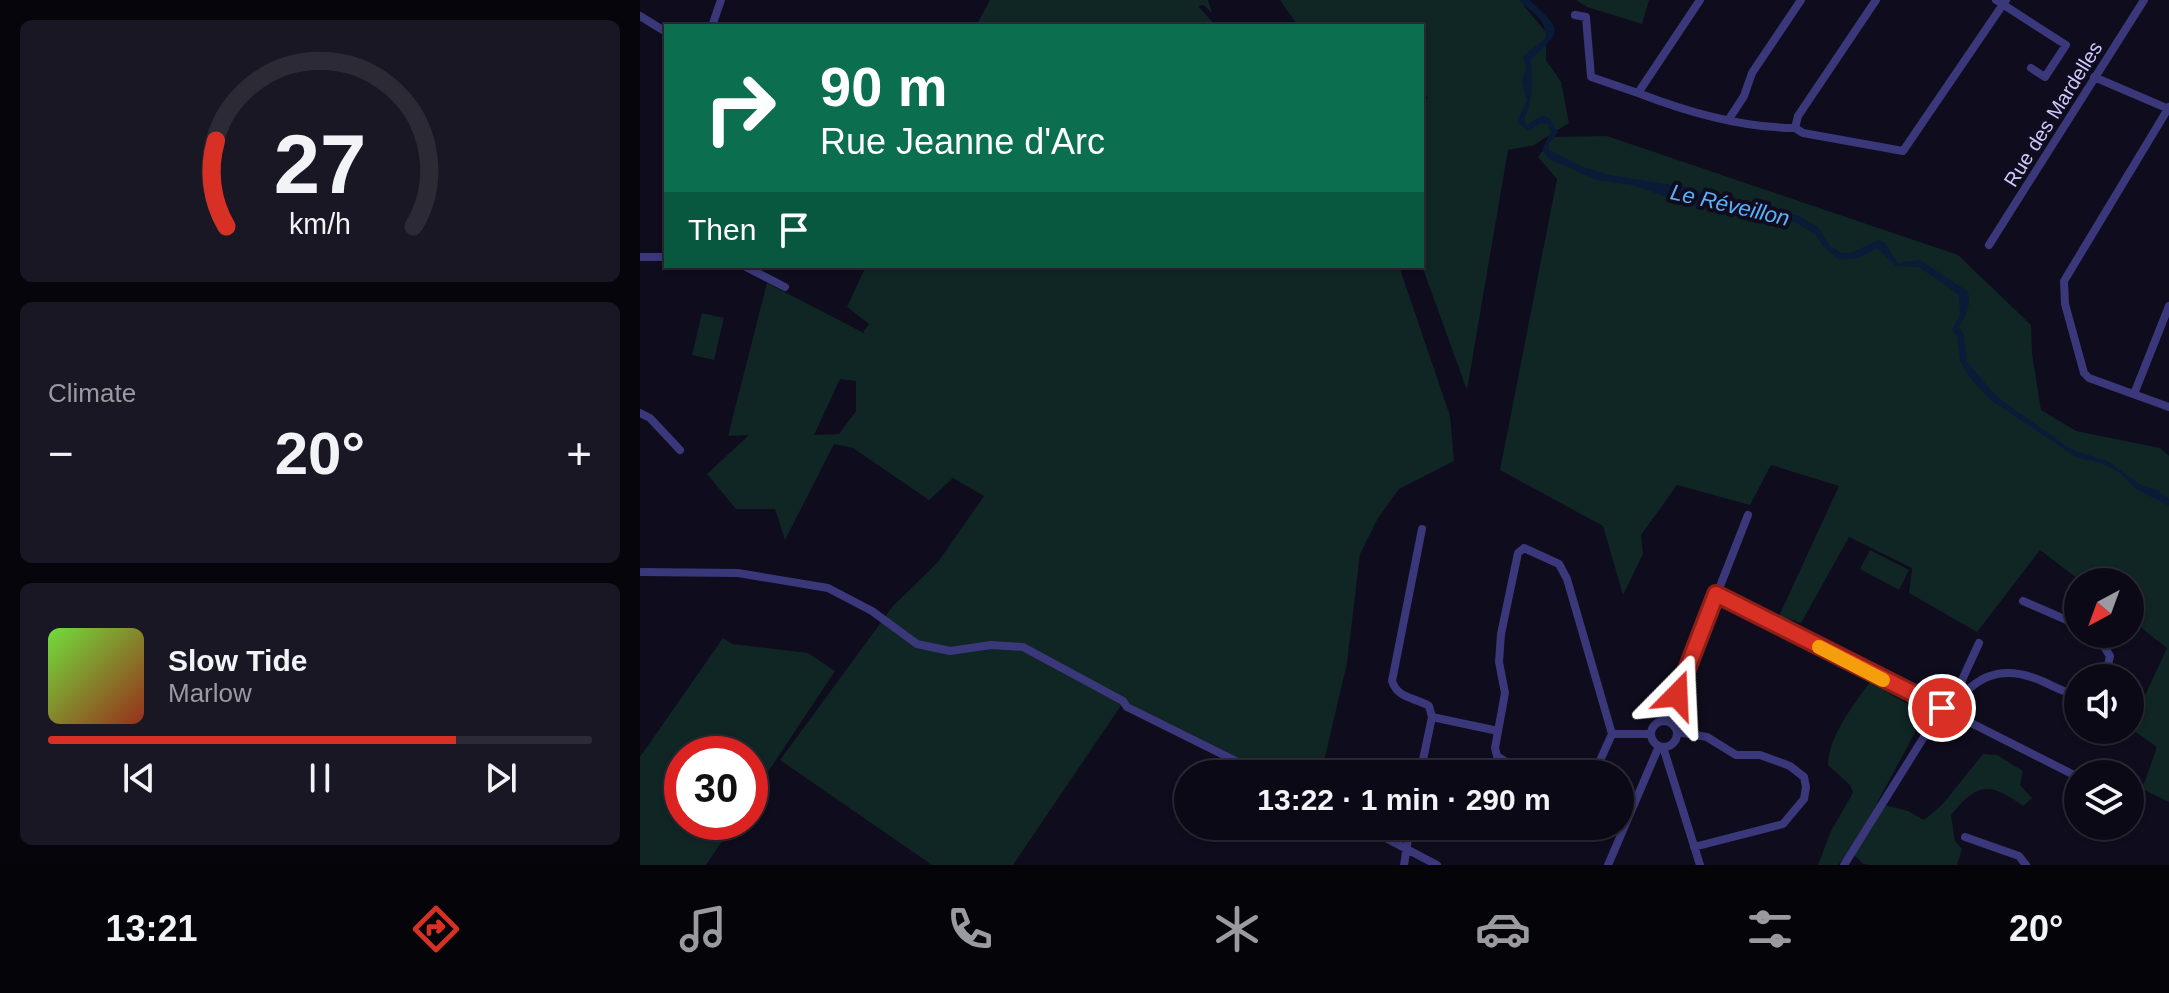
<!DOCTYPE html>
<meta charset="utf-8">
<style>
body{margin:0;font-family:Helvetica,sans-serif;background:#191723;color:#f1f3f6;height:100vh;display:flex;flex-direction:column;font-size:30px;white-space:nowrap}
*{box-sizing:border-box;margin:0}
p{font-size:26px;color:#9a9aa1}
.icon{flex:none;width:44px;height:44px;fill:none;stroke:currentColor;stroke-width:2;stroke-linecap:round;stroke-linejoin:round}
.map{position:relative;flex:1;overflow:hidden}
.details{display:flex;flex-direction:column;gap:20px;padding:20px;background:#06050c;width:640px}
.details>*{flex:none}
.hud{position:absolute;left:24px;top:24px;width:760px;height:244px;border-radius:0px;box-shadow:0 2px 6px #0004,0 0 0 2px #2b2a35;background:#0b6e4f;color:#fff;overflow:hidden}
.needle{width:52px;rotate:221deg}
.fabs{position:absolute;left:1424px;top:568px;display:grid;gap:16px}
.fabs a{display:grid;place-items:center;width:80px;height:80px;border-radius:50%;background:#0b0916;box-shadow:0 2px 6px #0004,0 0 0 2px #2b2a35;font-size:40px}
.speed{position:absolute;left:24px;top:736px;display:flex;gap:16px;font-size:40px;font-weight:700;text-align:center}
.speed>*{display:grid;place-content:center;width:104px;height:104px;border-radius:50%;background:#0b0916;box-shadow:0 2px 6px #0004,0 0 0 2px #2b2a35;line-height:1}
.speed .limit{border:12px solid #d22;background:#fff;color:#111}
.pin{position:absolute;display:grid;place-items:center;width:68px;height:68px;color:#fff;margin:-34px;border:4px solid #fff;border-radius:50%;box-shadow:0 2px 8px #0007}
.me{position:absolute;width:88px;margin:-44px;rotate:21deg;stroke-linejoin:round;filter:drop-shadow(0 0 6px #0008)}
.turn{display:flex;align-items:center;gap:28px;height:168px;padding:0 24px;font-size:36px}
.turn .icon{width:104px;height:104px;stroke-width:2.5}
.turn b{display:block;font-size:56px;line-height:68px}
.then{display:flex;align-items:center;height:76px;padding:0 24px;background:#0003;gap:16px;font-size:30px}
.big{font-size:60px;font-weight:800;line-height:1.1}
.details .tile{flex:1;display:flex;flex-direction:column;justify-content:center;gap:12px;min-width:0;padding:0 28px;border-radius:12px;background:#191723}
.details .dial{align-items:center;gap:0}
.dial svg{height:208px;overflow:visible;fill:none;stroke:#2b2a35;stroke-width:7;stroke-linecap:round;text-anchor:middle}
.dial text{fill:#f1f3f6;stroke:none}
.song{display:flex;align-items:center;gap:24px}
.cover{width:96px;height:96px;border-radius:12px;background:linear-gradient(135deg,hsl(100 70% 55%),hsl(10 70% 35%))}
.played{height:8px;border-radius:4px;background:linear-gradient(90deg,#d93025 75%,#2b2a35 75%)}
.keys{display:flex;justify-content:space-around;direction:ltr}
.heat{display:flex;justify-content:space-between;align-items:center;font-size:44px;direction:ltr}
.trip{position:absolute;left:534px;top:760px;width:460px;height:80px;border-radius:40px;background:#0b0916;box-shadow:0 2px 6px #0004,0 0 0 2px #2b2a35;font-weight:800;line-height:80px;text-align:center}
.menu{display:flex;height:128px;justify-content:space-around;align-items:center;background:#040409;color:#9a9aa1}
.menu .icon{width:56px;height:56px}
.menu .selected{color:#d93025}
.menu b{font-size:36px;color:#f1f3f6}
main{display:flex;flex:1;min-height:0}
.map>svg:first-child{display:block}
.green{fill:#0f2625;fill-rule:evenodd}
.water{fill:#0a1b38}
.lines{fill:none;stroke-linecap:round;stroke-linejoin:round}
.stream{stroke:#0a1b38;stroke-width:2}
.minor{stroke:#3a387a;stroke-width:8}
.route-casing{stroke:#8d1f18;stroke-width:20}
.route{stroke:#d93025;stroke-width:14}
.slow{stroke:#f59e0b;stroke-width:14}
.labels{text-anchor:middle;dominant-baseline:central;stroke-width:8;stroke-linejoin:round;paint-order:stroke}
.street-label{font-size:20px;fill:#cfc9fd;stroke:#0f0c1d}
.water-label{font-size:22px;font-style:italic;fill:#5bb1fa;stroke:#0f0c1d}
</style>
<main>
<section class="details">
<div class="tile dial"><svg viewBox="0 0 100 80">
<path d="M14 69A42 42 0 1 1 86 69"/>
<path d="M14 69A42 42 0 0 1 10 36" stroke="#d93025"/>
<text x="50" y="56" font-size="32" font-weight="700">27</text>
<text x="50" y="72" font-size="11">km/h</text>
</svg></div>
<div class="tile"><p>Climate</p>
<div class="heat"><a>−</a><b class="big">20°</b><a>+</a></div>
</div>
<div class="tile">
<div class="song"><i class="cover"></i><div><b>Slow Tide</b><p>Marlow</p></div></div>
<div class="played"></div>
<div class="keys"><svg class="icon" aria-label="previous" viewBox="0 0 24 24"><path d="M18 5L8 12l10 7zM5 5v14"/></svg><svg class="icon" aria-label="pause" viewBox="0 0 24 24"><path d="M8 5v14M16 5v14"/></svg><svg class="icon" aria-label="next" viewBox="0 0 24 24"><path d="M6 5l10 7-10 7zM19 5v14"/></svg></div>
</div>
</section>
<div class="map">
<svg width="1529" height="865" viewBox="0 0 1529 865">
<rect width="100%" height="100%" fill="#0f0c1d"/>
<path class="green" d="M350,0H568L572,13L564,5L558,6L576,26H336Z
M640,0H887L884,6L906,32V60L921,82L929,123L894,145L868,150L827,390L782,266V102L788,97H782V26H658Z
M936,0H1009L1002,24L947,7Z
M967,136L1318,255L1391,325L1392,354L1401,410L1436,431L1520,448L1529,456V802L1502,789L1517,747L1490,728L1527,648L1490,619V582H1442L1400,550L1337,632L1269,593L1272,568L1209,537L1161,623L1139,616L1199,486L1131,465L1110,505L1037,485L1001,535L1003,554L983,595L963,526L860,470L917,179L898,157L913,137Z
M226,266H759L810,416L814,461L759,489L738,518L720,554L707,663L681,774H619L484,701L373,865H292L140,760L253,606L298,562L344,496L313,478L289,500L213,448L194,444L145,540L135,509H96L67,474L109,435L88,436L127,283L222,332V334L229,324L207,307ZM200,379L216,381V411L199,434L174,435Z
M62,313L84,318L74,360L52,355Z
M1230,550L1269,570L1259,590L1220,569Z
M83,638L92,644L168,653L195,671L110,799V754H42V822H95L66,865H0V757Z
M1230,682L1285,714L1237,803L1268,811L1284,820L1302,805L1343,754L1357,755L1383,771L1380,785L1392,798L1383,806C1349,781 1337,783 1311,815L1315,841L1322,849L1317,865H1230L1223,864L1210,851L1198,865H1178L1191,831L1213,793L1210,785L1188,765C1189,735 1213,706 1230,682Z"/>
<path class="water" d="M879,0H889C926,33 920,30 890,61C894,72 892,108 884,118L887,125L903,115L910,119L918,132L909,144V150L943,167L969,175L1051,188L1070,196L1127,212L1157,215L1178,227L1190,246L1202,253L1213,252L1239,240L1245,243L1258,263L1280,260L1327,291C1333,302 1325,318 1319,327L1324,335L1327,362L1357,397L1438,454L1466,460L1501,485L1517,490L1529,499V506L1496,489L1480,473L1463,464L1436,457L1352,401L1331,379L1320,361L1317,336L1312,330L1320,314L1319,295L1279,267L1256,266L1237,248L1218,258L1199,260L1183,246L1176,235L1155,222L1113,217L1050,198L1027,197L993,185L957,180L909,159L902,150L911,132L907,124L901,123L889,131L877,122L887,100L882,82L886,68L883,56L907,37L902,21Z"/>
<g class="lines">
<path class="stream" d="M1433,451L1454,458"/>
<path class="minor" d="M1356,0L1426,45L1405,77L1391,68
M935,15L946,17L951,77L998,93L1060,0
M0,16L26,32
M72,26L81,0
M1454,77L1529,109
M998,93C1047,112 1102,128 1155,128
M1529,107L1424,281L1425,304L1444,373L1449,378L1529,407
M1089,119L1104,96L1112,73L1161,0
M1155,128L1163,133L1263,151L1366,0
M1155,128L1158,116L1236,0
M1349,245L1504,0
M0,257H26
M104,266L145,287
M1494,394L1529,306
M0,413L10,418L40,450
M782,529L752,681C758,699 774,697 789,706L792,717
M0,572L98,573L188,588L232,611L277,644L310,651L351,645L383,647L483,701L487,707L622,774
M1076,594L1438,777
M1383,601L1438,625
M1456,634L1470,656L1465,678
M1322,693V680L1339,643
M1309,711C1335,676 1360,663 1402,681C1415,687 1424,693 1438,695
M792,717L858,731
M1011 734a13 13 0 1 1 26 0a13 13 0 1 1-26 0Z
M1027,721L1108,515
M1037,732L1067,737L1096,755H1120L1150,766L1164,777L1166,787L1164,799L1143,824L1054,847
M972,734H1010
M1023,747L1060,865
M780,774L792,717
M916,774L868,763L857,756L855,748L865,693L859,662L861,634L878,553L884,548L919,564L927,579L972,734L954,774
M1490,804L1491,805
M723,826L797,865
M1325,837L1379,856L1386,865
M764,865L770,826
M968,865L1019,746
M1204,865L1302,708"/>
</g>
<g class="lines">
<g class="route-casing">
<path id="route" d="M1037,695L1076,594L1302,708"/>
</g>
<use href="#route" class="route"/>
<path class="slow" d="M1179,647L1243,680"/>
</g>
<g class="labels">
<g class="street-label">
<text transform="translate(1413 114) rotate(-58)">Rue des Mardelles</text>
</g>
<g class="water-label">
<text transform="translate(1090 205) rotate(13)">Le Réveillon</text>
</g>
</g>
</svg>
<div class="fabs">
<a><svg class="needle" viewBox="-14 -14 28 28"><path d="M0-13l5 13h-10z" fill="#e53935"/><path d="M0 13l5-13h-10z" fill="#9a9aa1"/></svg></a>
<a><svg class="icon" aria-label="sound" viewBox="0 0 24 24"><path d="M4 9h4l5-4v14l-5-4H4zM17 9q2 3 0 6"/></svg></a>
<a><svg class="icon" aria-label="layers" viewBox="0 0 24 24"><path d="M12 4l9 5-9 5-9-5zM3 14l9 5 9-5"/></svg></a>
</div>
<div class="speed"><div class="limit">30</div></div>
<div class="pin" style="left:1302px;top:708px;background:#d93025"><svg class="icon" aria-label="arrive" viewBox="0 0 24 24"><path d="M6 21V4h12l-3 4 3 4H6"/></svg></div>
<svg class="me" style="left:1037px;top:695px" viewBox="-20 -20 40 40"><path d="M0-17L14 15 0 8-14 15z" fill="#d93025" stroke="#fff" stroke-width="4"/></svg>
<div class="trip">13:22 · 1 min · 290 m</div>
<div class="hud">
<div class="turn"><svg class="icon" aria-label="right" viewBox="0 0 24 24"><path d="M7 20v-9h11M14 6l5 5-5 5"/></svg><div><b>90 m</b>Rue Jeanne d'Arc</div></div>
<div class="then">Then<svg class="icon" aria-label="arrive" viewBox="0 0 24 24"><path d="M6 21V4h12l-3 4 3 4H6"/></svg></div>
</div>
</div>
</main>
<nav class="menu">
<b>13:21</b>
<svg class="icon selected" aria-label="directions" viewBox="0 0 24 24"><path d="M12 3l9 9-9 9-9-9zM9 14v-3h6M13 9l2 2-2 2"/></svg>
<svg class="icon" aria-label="music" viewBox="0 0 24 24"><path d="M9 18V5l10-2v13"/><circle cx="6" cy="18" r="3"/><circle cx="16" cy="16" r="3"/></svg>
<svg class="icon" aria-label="phone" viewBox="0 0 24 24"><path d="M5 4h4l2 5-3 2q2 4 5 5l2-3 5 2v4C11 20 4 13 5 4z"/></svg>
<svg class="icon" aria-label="climate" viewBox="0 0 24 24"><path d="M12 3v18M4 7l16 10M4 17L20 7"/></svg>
<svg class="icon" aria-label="car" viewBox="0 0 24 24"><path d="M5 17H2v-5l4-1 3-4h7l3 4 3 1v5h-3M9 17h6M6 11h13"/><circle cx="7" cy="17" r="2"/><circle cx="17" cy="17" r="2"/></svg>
<svg class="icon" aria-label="filters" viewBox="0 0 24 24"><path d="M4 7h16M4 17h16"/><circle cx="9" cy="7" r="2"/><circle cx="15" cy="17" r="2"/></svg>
<b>20°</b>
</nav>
